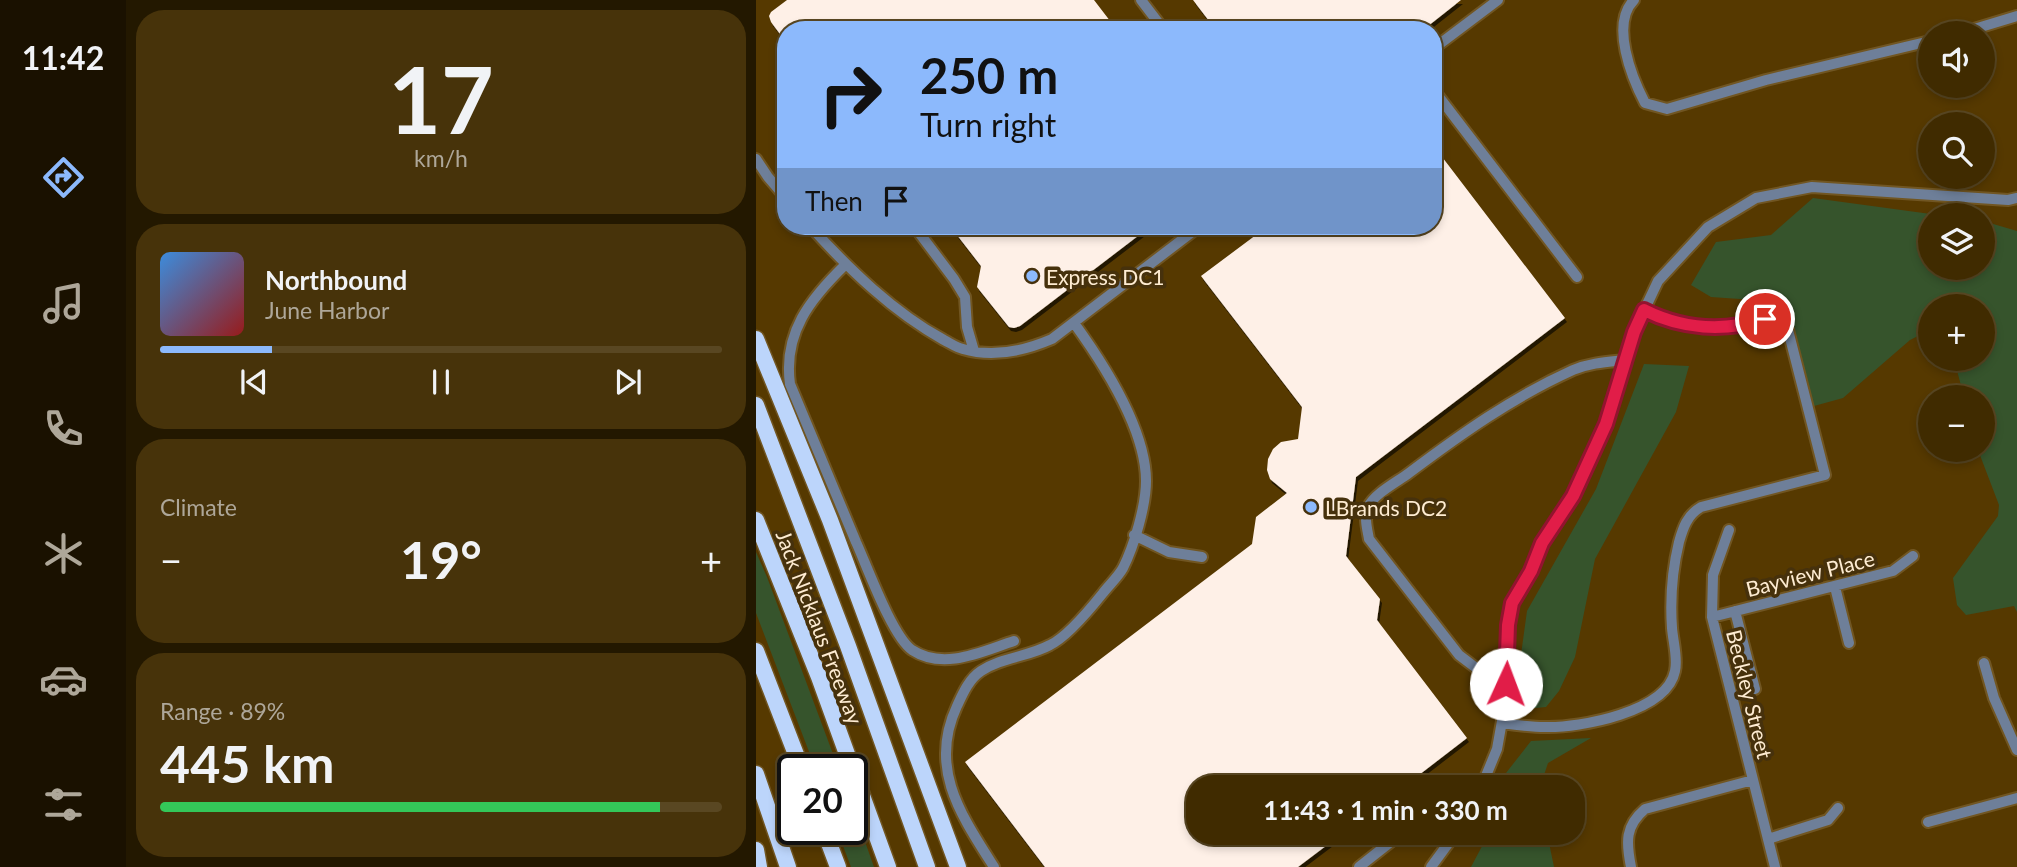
<!DOCTYPE html>
<meta charset="utf-8">
<style>
body{margin:0;font-family:Lato,sans-serif;background:#47330a;color:#f1f3f6;height:100vh;display:flex;flex-direction:column;font-size:26px;white-space:nowrap}
*{box-sizing:border-box;margin:0}
p{font-size:23px;color:#aea799}
.icon{flex:none;width:38px;height:38px;fill:none;stroke:currentColor;stroke-width:2;stroke-linecap:round;stroke-linejoin:round}
.map{position:relative;flex:1;overflow:hidden}
.sheet{display:flex;flex-direction:column;gap:10px;padding:10px;background:#231800;width:630px}
.sheet>*{flex:none}
.top-card{position:absolute;left:21px;top:21px;width:665px;height:214px;border-radius:28px;box-shadow:0 4px 10px #0003,0 0 0 2px #594722;background:#8cb9fc;color:#111;overflow:hidden}
.fabs{position:absolute;left:1162px;top:21px;display:grid;gap:14px}
.fabs a{display:grid;place-items:center;width:77px;height:77px;border-radius:50%;background:#402b00;box-shadow:0 4px 10px #0003,0 0 0 2px #594722;font-size:35px}
.speed{position:absolute;left:21px;top:754px;display:flex;gap:14px;font-size:35px;font-weight:700;text-align:center}
.speed>*{display:grid;place-content:center;width:91px;height:91px;border-radius:50%;background:#402b00;box-shadow:0 4px 10px #0003,0 0 0 2px #594722;line-height:1}
.speed .limit{border:4px solid #111;border-radius:10px;background:#fff;color:#111}
.pin{position:absolute;display:grid;place-items:center;width:60px;height:60px;color:#fff;margin:-30px;border:4px solid #fff;border-radius:50%;box-shadow:0 2px 7px #0007}
.me{position:absolute;width:77px;margin:-38px;rotate:2deg;stroke-linejoin:round;filter:drop-shadow(0 0 5px #0008)}
.turn{display:flex;align-items:center;gap:24px;height:147px;padding:0 28px;font-size:32px}
.turn .icon{width:91px;height:91px;stroke-width:2.5}
.turn b{display:block;font-size:49px;line-height:60px}
.then{display:flex;align-items:center;height:66px;padding:0 28px;background:#0003;gap:14px;font-size:26px}
.big{font-size:52px;font-weight:700;line-height:1.1}
.sheet .card{flex:1;display:flex;flex-direction:column;justify-content:center;gap:10px;min-width:0;padding:0 24px;border-radius:28px;background:#47330a}
.sheet .dial{align-items:center;gap:0}
.dial b{font-size:91px;line-height:1}
.song{display:flex;align-items:center;gap:21px}
.cover{width:84px;height:84px;border-radius:10px;background:linear-gradient(135deg,hsl(210 70% 55%),hsl(0 70% 35%))}
.played{height:7px;border-radius:4px;background:linear-gradient(90deg,#8cb9fc 20%,#594722 20%)}
.keys{display:flex;justify-content:space-around;direction:ltr}
.heat{display:flex;justify-content:space-between;align-items:center;font-size:38px;direction:ltr}
.charge{height:10px;border-radius:5px;background:linear-gradient(90deg,#34c759 89%,#594722 0)}
.trip{position:absolute;left:430px;top:775px;width:399px;height:70px;border-radius:28px;background:#402b00;box-shadow:0 4px 10px #0003,0 0 0 2px #594722;font-weight:700;line-height:70px;text-align:center}
main{display:flex;flex:1;min-height:0}
.menu{display:flex;flex-direction:column;width:126px;justify-content:space-around;align-items:center;background:#1a1100;color:#aea799}
.menu .icon{width:49px;height:49px}
.menu .selected{color:#8cb9fc}
.menu b{font-size:32px;color:#f1f3f6}
.map>svg:first-child{display:block}
.green{fill:#36542c}
.building{fill:#fef0e7;filter:url(#shadow)}
.lines{fill:none;stroke-linecap:round;stroke-linejoin:round}
.minor-casing{stroke:#715622;stroke-width:14}
.highway-casing{stroke:#715622;stroke-width:19}
.minor{stroke:#6e7f99;stroke-width:10}
.highway{stroke:#bcd5fb;stroke-width:16}
.route-casing{stroke:#92132f;stroke-width:18}
.route{stroke:#e11d48;stroke-width:12}
.poi-dot{fill:#8cb9fc;stroke:#46310c;stroke-width:2.5}
.labels{text-anchor:middle;dominant-baseline:central;stroke-width:7;stroke-linejoin:round;paint-order:stroke}
.poi-label{font-size:21px;fill:#feecd2;stroke:#46310c;text-anchor:start}
.street-label{font-size:21px;fill:#feecd2;stroke:#46310c}
</style>
<main>
<nav class="menu">
<b>11:42</b>
<svg class="icon selected" aria-label="directions" viewBox="0 0 24 24"><path d="M12 3l9 9-9 9-9-9zM9 14v-3h6M13 9l2 2-2 2"/></svg>
<svg class="icon" aria-label="music" viewBox="0 0 24 24"><path d="M9 18V5l10-2v13"/><circle cx="6" cy="18" r="3"/><circle cx="16" cy="16" r="3"/></svg>
<svg class="icon" aria-label="phone" viewBox="0 0 24 24"><path d="M5 4h4l2 5-3 2q2 4 5 5l2-3 5 2v4C11 20 4 13 5 4z"/></svg>
<svg class="icon" aria-label="climate" viewBox="0 0 24 24"><path d="M12 3v18M4 7l16 10M4 17L20 7"/></svg>
<svg class="icon" aria-label="car" viewBox="0 0 24 24"><path d="M5 17H2v-5l4-1 3-4h7l3 4 3 1v5h-3M9 17h6M6 11h13"/><circle cx="7" cy="17" r="2"/><circle cx="17" cy="17" r="2"/></svg>
<svg class="icon" aria-label="filters" viewBox="0 0 24 24"><path d="M4 7h16M4 17h16"/><circle cx="9" cy="7" r="2"/><circle cx="15" cy="17" r="2"/></svg>
</nav>
<section class="sheet">
<div class="card dial"><b>17</b><p>km/h</p></div>
<div class="card">
<div class="song"><i class="cover"></i><div><b>Northbound</b><p>June Harbor</p></div></div>
<div class="played"></div>
<div class="keys"><svg class="icon" aria-label="previous" viewBox="0 0 24 24"><path d="M18 5L8 12l10 7zM5 5v14"/></svg><svg class="icon" aria-label="pause" viewBox="0 0 24 24"><path d="M8 5v14M16 5v14"/></svg><svg class="icon" aria-label="next" viewBox="0 0 24 24"><path d="M6 5l10 7-10 7zM19 5v14"/></svg></div>
</div>
<div class="card"><p>Climate</p>
<div class="heat"><a>−</a><b class="big">19°</b><a>+</a></div>
</div>
<div class="card"><p>Range · 89%</p><b class="big">445 km</b><div class="charge"></div></div>
</section>
<div class="map">
<svg width="1261" height="867" viewBox="0 0 1261 867">
<defs>
<filter id="shadow"><feDropShadow dx="2" dy="4" stdDeviation="0" flood-color="#0009"/></filter>
</defs>
<rect width="100%" height="100%" fill="#563900"/>
<path class="green" d="M1057,198L1182,215H1174V268H1227V221L1261,231V612L1258,606L1210,615L1201,605L1197,578L1242,516L1243,505L1222,450H1227V397H1208L1198,359H1227V306H1174V330L1154,340L1087,398L1058,406L1032,316L1013,301L955,297L935,285L960,242L1015,235Z
M888,364L933,366L920,412L839,559L819,657L803,691L790,707L769,709L764,662L771,611L840,489Z
M0,552L11,577L83,770H60L0,613Z
M835,738L792,763L784,787H746L750,773L775,741Z
M96,805L118,867H95L81,830H96Z
M733,833H791L798,867H715Z"/>
<path class="building" d="M31,0H338L361,30H30V42L15,22L13,16L15,12Z
M437,0H705L667,30H460Z
M677,145L809,318L600,477L590,556L624,599L621,620L711,738L646,788H443V833H587L542,867H289L209,762L496,544L500,517L531,493L514,479L511,470L512,459L517,449L525,442L542,439L546,407L445,276L512,226H677Z
M194,226H395L264,326L258,328L253,327L221,287L225,266Z"/>
<g class="lines">
<g class="minor-casing">
<path id="minor" d="M385,0L408,30
M878,0C854,24 876,78 889,103L911,109L1010,80L1174,41
M1205,33L1261,16
M677,49L742,0
M677,89L821,277
M0,159L12,177L30,198
M54,226C93,269 137,312 188,340C194,343 201,348 207,349C237,358 268,351 296,339L444,226
M158,226L198,279L209,297L211,327L218,351
M89,265C54,299 27,333 34,384C56,437 78,489 100,542C111,566 136,636 156,650C188,671 227,651 258,641
M973,530L957,575L956,617L1019,867
M378,535L413,552L446,557
M1079,587L1093,643
M979,611L999,689
M956,617L1137,571L1157,556
M1228,663L1238,698L1261,750
M750,683L728,674L703,655L613,539C611,528 608,518 612,507C619,493 641,482 653,473C705,434 757,397 817,370C834,363 851,362 869,360
M746,723C760,725 774,727 789,727C824,728 911,712 919,671C922,658 917,641 916,628C914,599 916,571 923,542C927,528 931,515 945,507L1069,475L1032,330C1026,324 1018,318 1009,319C1002,319 995,324 988,325C953,331 920,326 888,310
M725,788L741,749L748,710L752,625L756,603L775,571L786,543L817,496L850,424L878,332L902,281L952,227L1000,198L1056,187L1252,200L1261,198
M1172,822L1261,798
M1012,839L1072,820L1082,808
M238,867C205,815 172,768 201,706C207,693 213,679 225,671C246,657 272,657 294,645C311,637 335,608 347,593C353,585 362,577 367,568C378,546 390,506 390,481C390,430 347,363 318,323
M603,867L646,833
M675,867L700,833
M875,867C870,842 869,826 889,809L997,780"/>
</g>
<g class="highway-casing">
<path id="highway" d="M0,339L74,520L202,867
M0,405L92,646L171,867
M0,520L63,677L132,867
M0,651L46,770
M0,774L32,867
M68,830L82,867
M0,850L3,867"/>
</g>
<use href="#minor" class="minor"/>
<use href="#highway" class="highway"/>
</g>
<g class="lines">
<g class="route-casing">
<path id="route" d="M750,684L752,625L756,603L775,571L786,543L817,496L850,424L878,332L888,310C926,329 968,332 1009,319"/>
</g>
<use href="#route" class="route"/>
</g>
<g class="poi-dot">
<circle cx="276" cy="276" r="7"/>
<circle cx="555" cy="507" r="7"/>
</g>
<g class="labels">
<g class="poi-label">
<text x="290" y="276">Express DC1</text>
<text x="569" y="507">LBrands DC2</text>
</g>
<g class="street-label">
<text transform="translate(1054 573) rotate(-14)">Bayview Place</text>
<text transform="translate(64 627) rotate(69)">Jack Nicklaus Freeway</text>
<text transform="translate(994 694) rotate(76)">Beckley Street</text>
</g>
</g>
</svg>
<div class="fabs">
<a><svg class="icon" aria-label="sound" viewBox="0 0 24 24"><path d="M4 9h4l5-4v14l-5-4H4zM17 9q2 3 0 6"/></svg></a>
<a><svg class="icon" aria-label="search" viewBox="0 0 24 24"><circle cx="10" cy="10" r="6"/><path d="M15 15l6 6"/></svg></a>
<a><svg class="icon" aria-label="layers" viewBox="0 0 24 24"><path d="M12 4l9 5-9 5-9-5zM3 14l9 5 9-5"/></svg></a>
<a>+</a>
<a>−</a>
</div>
<div class="speed"><div class="limit">20</div></div>
<div class="pin" style="left:1009px;top:319px;background:#d93025"><svg class="icon" aria-label="arrive" viewBox="0 0 24 24"><path d="M6 21V4h12l-3 4 3 4H6"/></svg></div>
<svg class="me" style="left:750px;top:684px" viewBox="-20 -20 40 40"><circle r="19" fill="#fff"/><path d="M0-13L10 11 0 6-10 11z" fill="#e11d48"/></svg>
<div class="trip">11:43 · 1 min · 330 m</div>
<div class="top-card">
<div class="turn"><svg class="icon" aria-label="right" viewBox="0 0 24 24"><path d="M7 20v-9h11M14 6l5 5-5 5"/></svg><div><b>250 m</b>Turn right</div></div>
<div class="then">Then<svg class="icon" aria-label="arrive" viewBox="0 0 24 24"><path d="M6 21V4h12l-3 4 3 4H6"/></svg></div>
</div>
</div>
</main>
